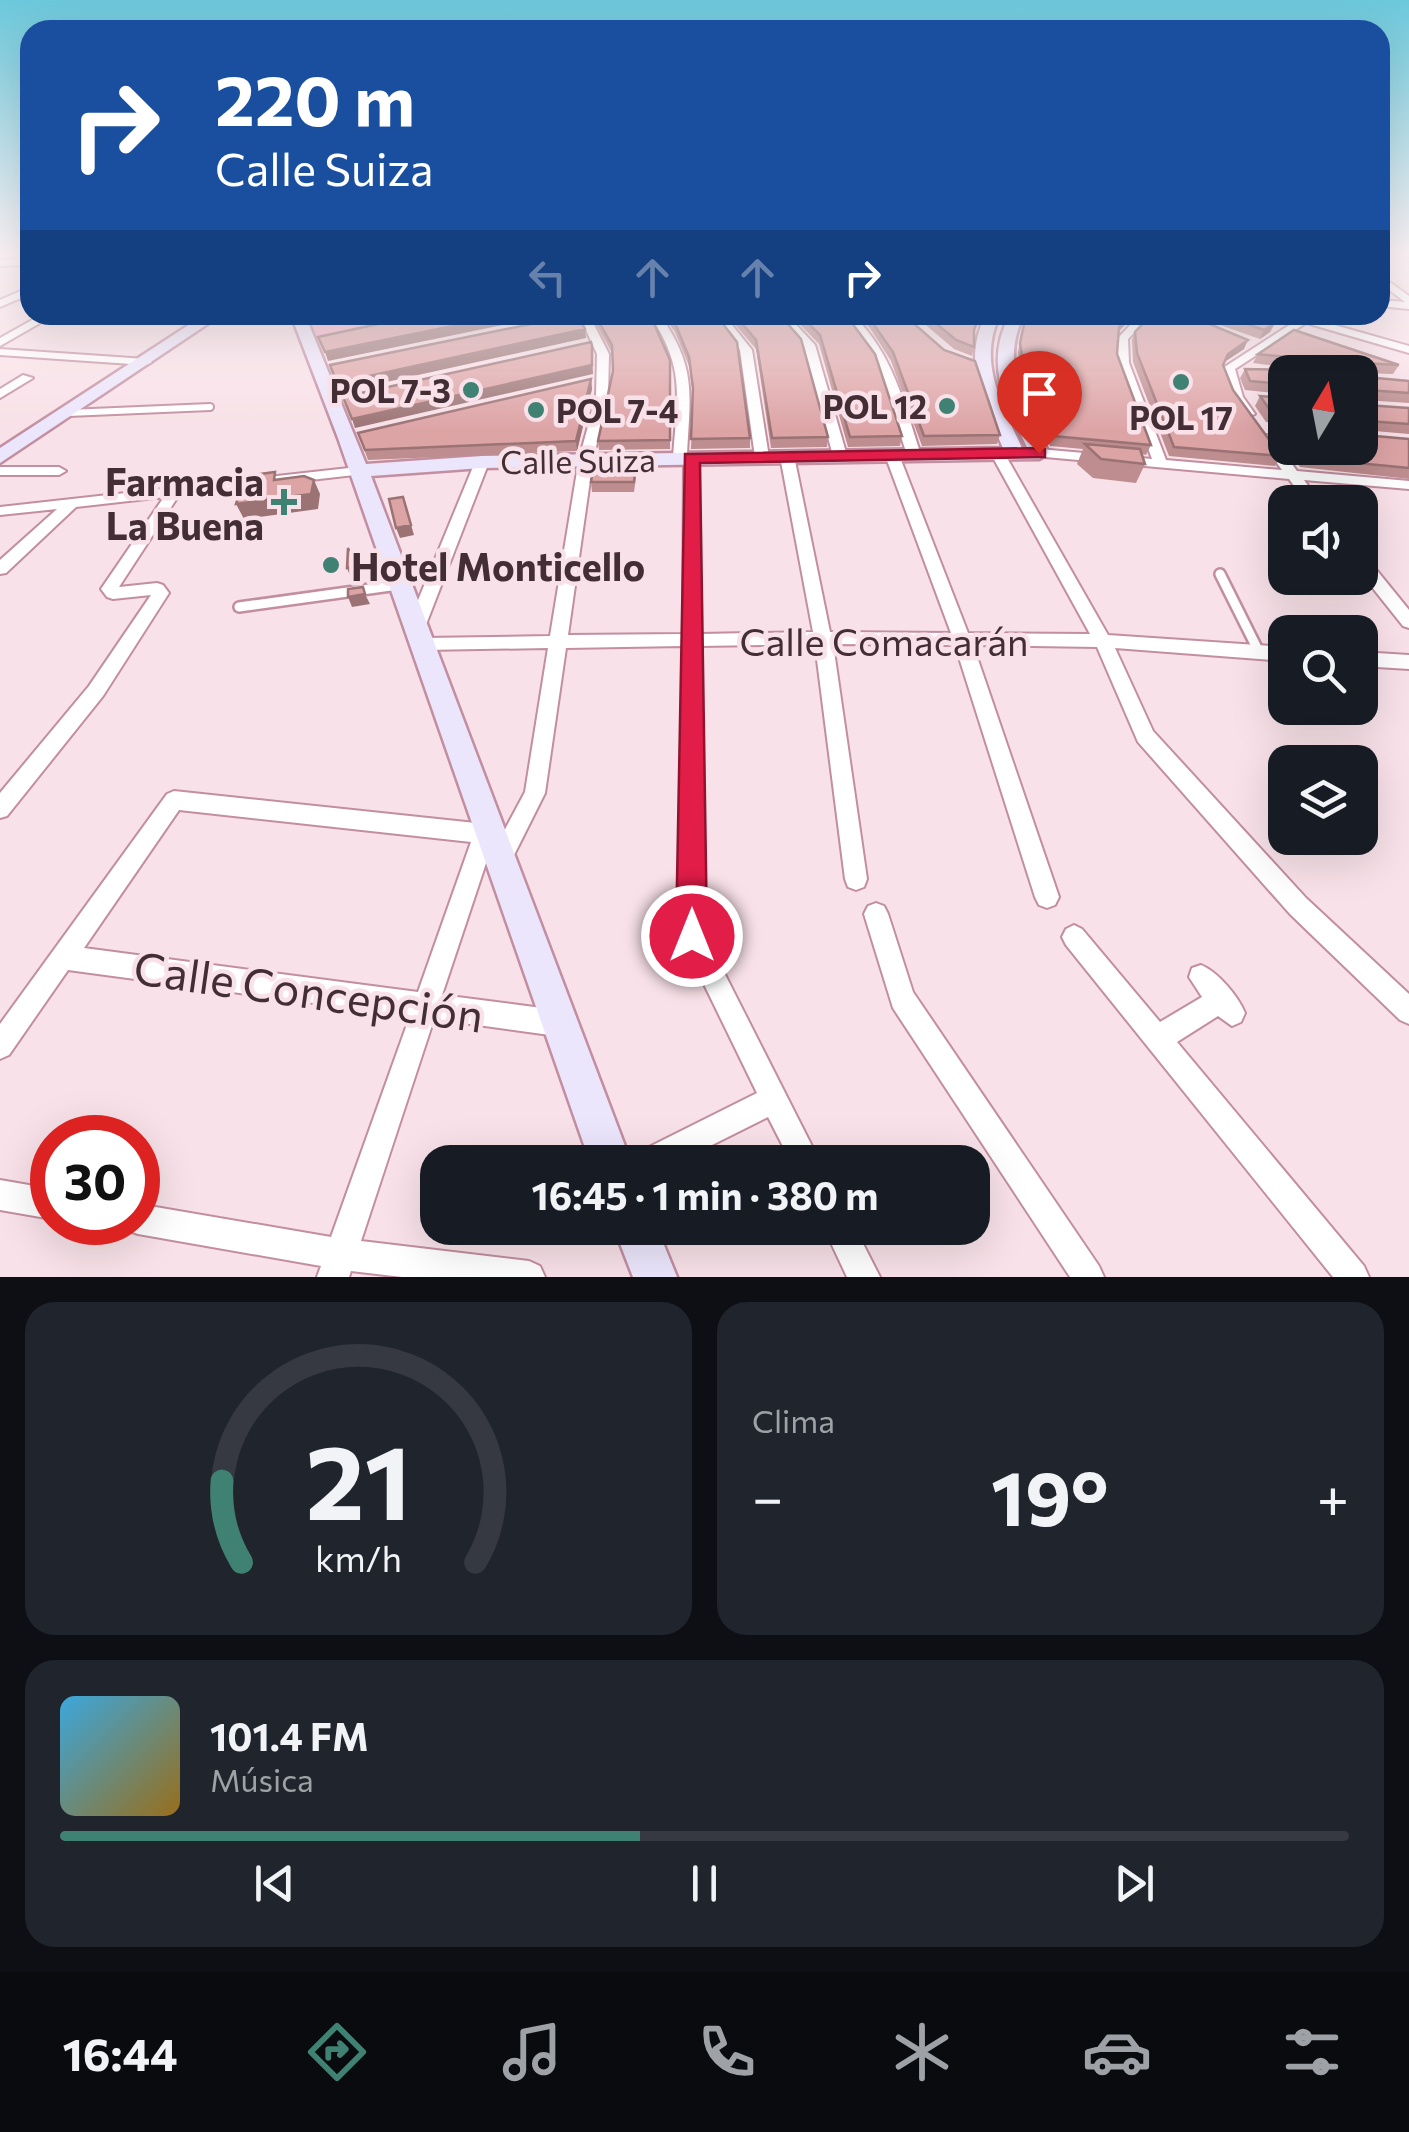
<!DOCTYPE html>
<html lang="es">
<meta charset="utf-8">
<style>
body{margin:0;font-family:Commissioner,sans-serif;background:#20242c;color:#f1f3f6;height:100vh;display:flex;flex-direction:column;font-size:38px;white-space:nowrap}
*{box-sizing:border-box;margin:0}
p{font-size:32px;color:#9ea1a6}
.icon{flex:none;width:55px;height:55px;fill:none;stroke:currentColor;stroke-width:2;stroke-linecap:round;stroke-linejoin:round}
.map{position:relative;height:1277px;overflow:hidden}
.panel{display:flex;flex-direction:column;gap:25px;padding:25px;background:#0d0f14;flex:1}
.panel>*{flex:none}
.top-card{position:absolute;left:20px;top:20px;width:1370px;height:305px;border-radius:30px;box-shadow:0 10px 40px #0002;background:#1a4fa0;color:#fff;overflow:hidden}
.needle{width:65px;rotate:10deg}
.controls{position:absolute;left:1268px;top:355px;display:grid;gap:20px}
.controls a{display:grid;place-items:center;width:110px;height:110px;border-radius:20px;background:#171b24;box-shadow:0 10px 40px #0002;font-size:50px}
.speed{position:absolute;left:30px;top:1115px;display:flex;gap:20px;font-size:50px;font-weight:700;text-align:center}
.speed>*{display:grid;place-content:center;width:130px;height:130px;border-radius:50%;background:#171b24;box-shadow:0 10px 40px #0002;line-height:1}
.speed .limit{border:15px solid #d22;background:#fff;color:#111}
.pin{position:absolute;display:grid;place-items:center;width:85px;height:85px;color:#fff;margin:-102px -42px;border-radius:50% 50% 50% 0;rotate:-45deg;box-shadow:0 0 10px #0007}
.pin .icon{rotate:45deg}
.me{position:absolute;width:110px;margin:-55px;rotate:0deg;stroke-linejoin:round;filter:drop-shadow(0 0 8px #0008)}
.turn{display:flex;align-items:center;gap:35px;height:210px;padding:0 30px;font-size:45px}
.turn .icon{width:130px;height:130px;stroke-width:2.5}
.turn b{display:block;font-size:70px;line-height:85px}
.lanes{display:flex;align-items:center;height:95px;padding:0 30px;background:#0003;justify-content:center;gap:50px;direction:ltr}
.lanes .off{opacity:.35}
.big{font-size:75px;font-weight:700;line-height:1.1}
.panel .card{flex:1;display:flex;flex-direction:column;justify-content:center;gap:15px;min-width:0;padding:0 35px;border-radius:30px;background:#20242c}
.panel .dial{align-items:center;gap:0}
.dial svg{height:260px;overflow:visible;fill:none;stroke:#363941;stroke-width:7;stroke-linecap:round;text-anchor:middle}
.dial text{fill:#f1f3f6;stroke:none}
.song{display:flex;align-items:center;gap:30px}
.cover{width:120px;height:120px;border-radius:15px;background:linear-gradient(135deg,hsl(200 70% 55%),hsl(40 70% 35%))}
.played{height:10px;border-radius:5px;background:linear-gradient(90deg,#3f8172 45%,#363941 45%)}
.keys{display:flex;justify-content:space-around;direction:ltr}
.heat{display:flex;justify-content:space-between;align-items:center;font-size:55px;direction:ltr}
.panel .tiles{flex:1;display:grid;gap:25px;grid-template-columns:1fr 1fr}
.card:last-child{grid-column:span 2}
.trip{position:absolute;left:420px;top:1145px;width:570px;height:100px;border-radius:30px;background:#171b24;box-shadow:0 10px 40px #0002;font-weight:700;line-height:100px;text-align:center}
.tab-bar{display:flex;height:160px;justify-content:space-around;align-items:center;background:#090b0e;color:#9ea1a6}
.tab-bar .icon{width:70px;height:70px}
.tab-bar .on{color:#3f8172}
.tab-bar b{font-size:45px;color:#f1f3f6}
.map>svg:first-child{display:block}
.green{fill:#fab0ca}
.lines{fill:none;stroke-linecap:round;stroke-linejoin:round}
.lane-far1-casing{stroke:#c28ea0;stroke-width:10}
.lane-casing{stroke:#c28ea0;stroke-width:14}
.street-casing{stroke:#c28ea0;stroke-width:4}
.secondary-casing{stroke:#c28ea0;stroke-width:5}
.lane-far1{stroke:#fff;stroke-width:6}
.lane{stroke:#fff;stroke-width:9}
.street{fill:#fff;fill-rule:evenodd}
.secondary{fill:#ece6fc;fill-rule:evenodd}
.wall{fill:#be8d8f}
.shaded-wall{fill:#9b7374}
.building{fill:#dda4a6;stroke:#9b7374;stroke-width:2.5}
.route{fill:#e11d48;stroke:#92132f;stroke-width:2.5}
.poi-dot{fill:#3f8172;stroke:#f8e1e8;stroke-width:4}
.labels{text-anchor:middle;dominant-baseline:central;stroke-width:9;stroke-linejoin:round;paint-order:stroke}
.far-poi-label{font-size:32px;font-weight:bold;fill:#432e35;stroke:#f8e1e8;text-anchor:end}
.far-street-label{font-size:32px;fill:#432e35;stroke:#f8e1e8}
.poi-label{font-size:38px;font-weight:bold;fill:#432e35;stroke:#f8e1e8;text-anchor:end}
.street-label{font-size:38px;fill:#432e35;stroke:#f8e1e8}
.near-street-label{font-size:45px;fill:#432e35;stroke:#f8e1e8}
</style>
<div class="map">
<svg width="1409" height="1277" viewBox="0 0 1409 1277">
<rect width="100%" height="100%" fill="#f8e1e8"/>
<path class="green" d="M298,315H445L308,342Z"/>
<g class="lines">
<g class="lane-far1-casing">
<path id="lane-far1" d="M68,413L210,407"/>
</g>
<g class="lane-casing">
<path id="lane" d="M1220,574L1259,652
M239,607L398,585"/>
</g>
<g class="street-casing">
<path id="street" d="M1392,252H1409V257L1393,255Z
M30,259V265L0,266V260Z
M1380,275L1409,296V309L1380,306V300L1405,302L1380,283Z
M30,287V294L0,307V300Z
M41,315H54L0,346V338Z
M579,315H589L609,354L608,397L593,459L568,635L683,634L684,461H675L673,458C677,396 686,370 650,315H660C697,368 690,394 687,455H696L698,458L700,634L813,632L780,456L787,452L794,456L830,632L951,633L885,455L892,451L899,455L968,633L1090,634L991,454L993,451H1003L1108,635L1285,647V661L1115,648L1153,731L1306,898L1409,994V1024L1400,1020L1290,914L1138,742L1097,647L973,645L1059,897L1055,905L1047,908L1039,905L1035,897L955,645L833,644L867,879L864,887L856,890L848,887L845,879L815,644L700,646L704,933L820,1162H791L768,1117L678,1162H635L639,1152L757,1093L680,935L683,646L566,648L545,793L509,865L501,868L493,865L490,858L497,843L492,845L442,995L557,1010L566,1014L570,1023L566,1032L557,1036L434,1019L361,1241L529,1261L540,1266L545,1277H402L351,1271L349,1277H317L321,1266L138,1234L127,1230L124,1222H138V1204L331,1237L410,1016L68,970L9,1055L0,1059V1024L167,794L174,791L485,824L501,828L503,833L525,792L548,648L423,650L414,644L423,638L550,636L579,459L596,397L597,354ZM179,810L471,842L418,992L84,948Z
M713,315H724L752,350L769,457L767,460H757L755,457L740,350Z
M776,315H787L815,345L847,456L845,459H835L833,456L804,346Z
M842,315H853C893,354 904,403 921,455L919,458H909L907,455L877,362L858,332Z
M1140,315H1151L1128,339L1129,363L1166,460L1282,470L1259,439L1266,435L1271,436L1297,471L1409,481V489L1304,480L1320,502H1306L1289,479L1034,456L1032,453L1039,449L1152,459L1117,363L1118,338Z
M1305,315H1317L1313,319L1409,346V353L1306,323L1235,369L1243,397L1255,414L1245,417L1231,397L1223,368Z
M0,349L146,359L152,362L146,365L0,355Z
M23,375L33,378L0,398V389Z
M482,458L489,462L425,627L416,633L410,631L407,627L475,462Z
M0,467H59L66,471L59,475H0Z
M358,467L363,468V474L179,495L119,587L157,583L163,585L169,593L103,696L7,816L0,818V793L89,686L151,595L113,599L107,597L101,589L164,497L76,507L6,573L0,574V560L57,509L0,515V507Z
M1360,556L1366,557L1409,610V628L1403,626L1360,572Z
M1360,652L1409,655V669L1360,666Z
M876,903L884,906L888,914L913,992L1099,1266L1104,1277H1070L893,1008L864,914L868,906Z
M1074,925L1082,929L1160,1022L1202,997L1189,977L1192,968L1201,965C1218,972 1238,996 1245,1013L1241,1022L1232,1026L1218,1016L1177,1042L1364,1266L1369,1277H1333L1066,945L1062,937L1066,929Z
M0,1180L52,1189V1219L0,1210Z
M824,1228H855L880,1277H847Z"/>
</g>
<g class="secondary-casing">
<path id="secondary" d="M204,315H221L0,463V448Z
M291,315H305L366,464L482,456L1003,448C984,403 961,362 986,315H1000C977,362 1002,404 1022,448L1027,447C1004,403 984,362 1010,315H1024C999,365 1025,408 1049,453L1039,459L482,468L371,476L631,1162H590L338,438Z
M614,1228H657L677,1277H633Z"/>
</g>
<use href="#lane-far1" class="lane-far1"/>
<use href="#lane" class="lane"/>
<use href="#street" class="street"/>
<use href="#secondary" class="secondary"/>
</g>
<path class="wall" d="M591,315H650L670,360V449L599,450L598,441L613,371L612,353Z
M663,315H716L750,438V448L691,449L693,395L689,366L675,332Z
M727,315H780L828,437L827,447L771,448L756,349Z
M791,315H846L902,436L900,446L848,447L819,344Z
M857,315H904L1000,435L997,444L922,446L891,361L870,328Z
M914,315H982L974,333V347L972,356L954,349Z
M1026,315L1118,332L1117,354L1151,445L1146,455L1142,454L1145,464L1136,483L1093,478L1077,464L1083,449L1050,446L1022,385L1018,352Z
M1191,315H1250L1275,323L1270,332L1260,339Z
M1135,332L1244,349L1224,362L1223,365L1233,390L1281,456L1275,466L1169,456L1133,362L1132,340Z
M1258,354L1399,365L1393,374L1365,373L1366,377L1409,381V403L1364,400L1366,405L1409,408V434L1363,430L1364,435L1409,439V479L1300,467L1278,438L1284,429L1285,448H1360L1285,372V394L1245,390L1240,378L1245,369L1292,370L1291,368L1253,363Z
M591,379L592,389L577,451L368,460L358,433Z
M1260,396L1285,398V424L1266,422L1255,406Z
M637,469L634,492H592L591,482Z"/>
<path class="shaded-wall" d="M507,315H551L328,361L325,352Z
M1130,315H1135L1115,335L1119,327Z
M1275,323L1270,332L1260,339L1264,330Z
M585,329L586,338L341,392L337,383Z
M1248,340L1244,349L1223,363L1228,354Z
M592,346L593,374L355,428L352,419Z
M591,379L592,389L577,451L576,441Z
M314,480L320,494L318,509L244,519L236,504Z
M403,497L414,535L400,538L396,528Z
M348,548L362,582L353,583L347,568Z
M365,594L370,604L352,607L348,597Z"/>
<path class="building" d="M420,315H507L325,352L318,337Z
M575,315H578L585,329L337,383L330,365Z
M595,315H650L670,360V440L598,441L613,371L612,345Z
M669,315H716L737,342L750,438L691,439L693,388L689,357L675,323Z
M735,315H780L801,339L828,437L772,438L756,340Z
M800,315H846L875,354L902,436L850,437L820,335Z
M867,315H904L944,350L975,361L1000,435L924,436L893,352Z
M926,315H980L974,329V347L956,340Z
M1026,315H1130L1119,327L1117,354L1151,445L1053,436L1025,376L1020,343Z
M1151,315H1188L1248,340L1228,354L1223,365L1233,390L1281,456L1174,447L1137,353L1135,332Z
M1221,315H1250L1275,323L1264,330Z
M1294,330L1399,365L1363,363L1366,377L1409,381V393L1367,390L1362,394L1366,405L1409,408V424L1367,421L1363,424L1364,435L1409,439V468L1306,458L1298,448H1360V372H1285V384L1250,381L1245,369L1293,370L1299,365L1296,358L1258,354Z
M591,342L592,346V365L352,419L343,397Z
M591,379L576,441L365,450L358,433Z
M1260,396L1285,398V414L1272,413Z
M1085,444L1140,449L1145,464L1101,459Z
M636,459L634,482H591L594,460Z
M275,472L274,480L304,476L314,480L311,494L236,504L245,476Z
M403,497L411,525L396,528L389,499Z
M348,548L355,567L347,568Z
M363,587L365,594L348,597V589Z"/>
<linearGradient id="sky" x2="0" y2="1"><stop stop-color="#6bc8db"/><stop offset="0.59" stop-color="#fcf2f5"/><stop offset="1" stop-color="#fcf2f5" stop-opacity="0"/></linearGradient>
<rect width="1409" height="430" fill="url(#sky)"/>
<path class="route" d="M1039,448L1045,449V457L700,463L707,936L703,946L692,951L681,946L676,936L685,454Z"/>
<g class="poi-dot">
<circle cx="1181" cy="382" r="10"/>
<circle cx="471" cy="390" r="10"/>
<circle cx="947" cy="406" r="10"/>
<circle cx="536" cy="410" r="10"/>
<path d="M279 487h10v10h10v10h-10v10h-10v-10h-10v-10h10z"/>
<circle cx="331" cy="565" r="10"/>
</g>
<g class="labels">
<g class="far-poi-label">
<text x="451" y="390">POL 7-3</text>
<text x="927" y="406">POL 12</text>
<text x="556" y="410" text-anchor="start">POL 7-4</text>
<text x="1181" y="417" text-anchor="middle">POL 17</text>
</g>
<g class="far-street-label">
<text transform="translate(578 460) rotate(-1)">Calle Suiza</text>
</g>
<g class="poi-label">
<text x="264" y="480">Farmacia<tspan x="264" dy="44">La Buena</tspan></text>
<text x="351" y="565" text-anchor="start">Hotel Monticello</text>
</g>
<g class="street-label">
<text x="884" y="640">Calle Comacarán</text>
</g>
<g class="near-street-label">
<text transform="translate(309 990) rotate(8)">Calle Concepción</text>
</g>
</g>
</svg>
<div class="controls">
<a><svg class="needle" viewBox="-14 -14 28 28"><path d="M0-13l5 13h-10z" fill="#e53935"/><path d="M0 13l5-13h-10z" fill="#9ea1a6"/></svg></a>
<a><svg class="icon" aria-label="sound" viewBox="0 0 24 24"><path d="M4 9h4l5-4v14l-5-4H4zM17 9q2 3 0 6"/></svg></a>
<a><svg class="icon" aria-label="search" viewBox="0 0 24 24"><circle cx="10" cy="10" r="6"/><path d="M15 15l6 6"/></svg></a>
<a><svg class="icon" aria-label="layers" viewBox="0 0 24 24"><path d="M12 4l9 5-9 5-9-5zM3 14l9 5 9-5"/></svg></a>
</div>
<div class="speed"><div class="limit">30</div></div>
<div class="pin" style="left:1039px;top:453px;background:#d93025"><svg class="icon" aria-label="arrive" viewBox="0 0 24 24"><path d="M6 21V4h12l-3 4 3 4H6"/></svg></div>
<svg class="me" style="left:692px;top:936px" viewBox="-20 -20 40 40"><circle r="17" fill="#e11d48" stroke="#fff" stroke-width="3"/><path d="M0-11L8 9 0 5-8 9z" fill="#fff"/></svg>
<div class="trip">16:45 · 1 min · 380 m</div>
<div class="top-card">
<div class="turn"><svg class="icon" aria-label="right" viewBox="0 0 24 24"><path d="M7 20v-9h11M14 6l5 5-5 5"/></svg><div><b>220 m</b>Calle Suiza</div></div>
<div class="lanes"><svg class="icon off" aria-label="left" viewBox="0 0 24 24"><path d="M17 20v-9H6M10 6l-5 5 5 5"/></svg><svg class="icon off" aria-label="ahead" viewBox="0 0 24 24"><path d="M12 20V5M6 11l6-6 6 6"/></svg><svg class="icon off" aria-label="ahead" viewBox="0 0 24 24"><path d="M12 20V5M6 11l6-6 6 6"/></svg><svg class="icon" aria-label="right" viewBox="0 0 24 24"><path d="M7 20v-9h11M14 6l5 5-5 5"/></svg></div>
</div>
</div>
<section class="panel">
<div class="tiles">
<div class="card dial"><svg viewBox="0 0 100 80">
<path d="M14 69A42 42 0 1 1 86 69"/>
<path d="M14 69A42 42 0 0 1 8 44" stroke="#3f8172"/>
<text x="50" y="56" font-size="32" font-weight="700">21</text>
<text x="50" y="72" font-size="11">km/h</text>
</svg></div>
<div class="card"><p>Clima</p>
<div class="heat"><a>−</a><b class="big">19°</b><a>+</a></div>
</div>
<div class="card">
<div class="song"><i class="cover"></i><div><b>101.4 FM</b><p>Música</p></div></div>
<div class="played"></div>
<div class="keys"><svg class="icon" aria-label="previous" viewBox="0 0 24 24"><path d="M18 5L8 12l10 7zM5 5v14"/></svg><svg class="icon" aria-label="pause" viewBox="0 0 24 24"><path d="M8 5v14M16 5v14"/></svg><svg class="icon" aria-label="next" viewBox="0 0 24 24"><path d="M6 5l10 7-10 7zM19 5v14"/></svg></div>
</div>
</div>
</section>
<nav class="tab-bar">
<b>16:44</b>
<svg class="icon on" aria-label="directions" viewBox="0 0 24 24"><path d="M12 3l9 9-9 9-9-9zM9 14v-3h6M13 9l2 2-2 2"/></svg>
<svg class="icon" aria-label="music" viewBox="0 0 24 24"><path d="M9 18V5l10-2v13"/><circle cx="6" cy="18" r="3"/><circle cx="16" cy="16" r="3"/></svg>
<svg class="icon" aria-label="phone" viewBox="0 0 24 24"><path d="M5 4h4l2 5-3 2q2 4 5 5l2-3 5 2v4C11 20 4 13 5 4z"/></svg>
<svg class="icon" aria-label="climate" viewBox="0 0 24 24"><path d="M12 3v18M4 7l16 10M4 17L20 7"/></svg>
<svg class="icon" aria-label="car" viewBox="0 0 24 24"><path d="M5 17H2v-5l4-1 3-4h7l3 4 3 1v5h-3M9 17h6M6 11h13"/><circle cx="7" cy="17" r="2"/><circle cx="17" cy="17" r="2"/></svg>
<svg class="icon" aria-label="filters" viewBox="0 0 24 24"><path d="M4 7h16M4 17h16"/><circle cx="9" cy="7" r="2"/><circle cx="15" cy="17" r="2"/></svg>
</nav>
